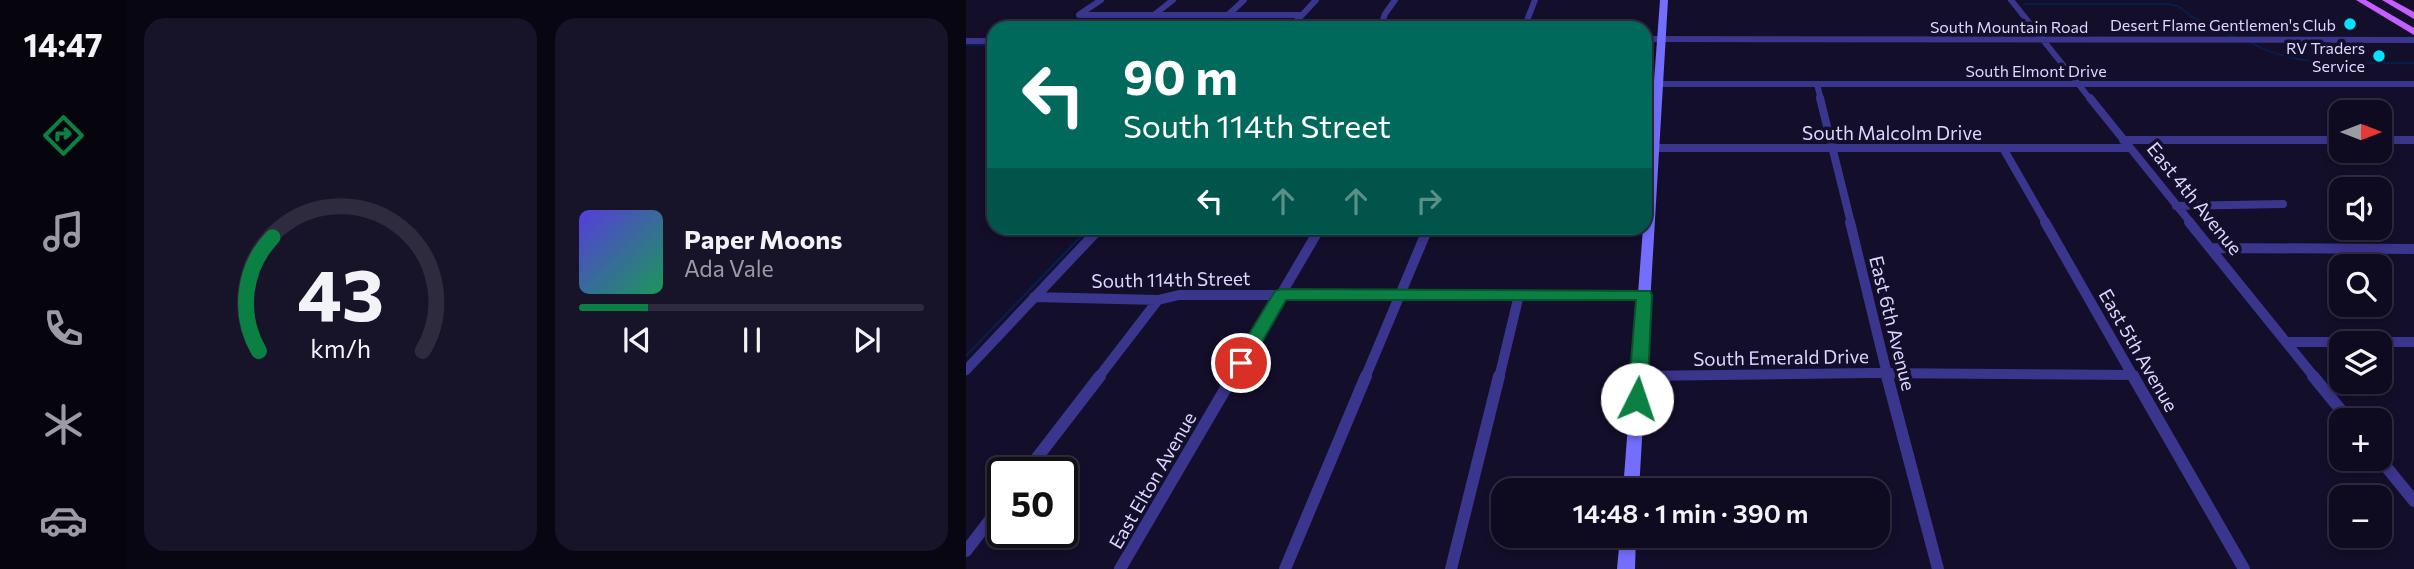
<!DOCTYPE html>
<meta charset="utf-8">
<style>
body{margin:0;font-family:Commissioner,sans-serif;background:#171329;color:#f1f3f6;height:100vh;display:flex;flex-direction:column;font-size:26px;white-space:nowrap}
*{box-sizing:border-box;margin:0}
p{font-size:23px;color:#9b9aa5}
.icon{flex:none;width:38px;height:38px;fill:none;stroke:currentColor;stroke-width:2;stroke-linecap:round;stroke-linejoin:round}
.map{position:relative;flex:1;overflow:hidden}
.sheet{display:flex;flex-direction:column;gap:18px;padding:18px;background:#080612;width:840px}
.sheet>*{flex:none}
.banner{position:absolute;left:21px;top:21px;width:665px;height:214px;border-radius:21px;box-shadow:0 4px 10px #0003,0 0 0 2px #2e2b3e;background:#00695c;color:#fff;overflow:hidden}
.needle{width:46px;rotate:90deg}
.fabs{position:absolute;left:1363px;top:100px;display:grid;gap:14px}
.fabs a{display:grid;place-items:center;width:63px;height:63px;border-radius:14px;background:#0e0a20;box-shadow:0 4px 10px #0003,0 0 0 2px #2e2b3e;font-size:35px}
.speed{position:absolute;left:21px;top:457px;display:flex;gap:14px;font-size:35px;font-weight:700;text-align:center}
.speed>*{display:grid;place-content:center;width:91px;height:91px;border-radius:50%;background:#0e0a20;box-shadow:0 4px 10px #0003,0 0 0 2px #2e2b3e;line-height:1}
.speed .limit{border:4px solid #111;border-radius:10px;background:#fff;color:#111}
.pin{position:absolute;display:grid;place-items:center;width:60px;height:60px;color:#fff;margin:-30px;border:4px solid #fff;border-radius:50%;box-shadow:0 2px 7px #0007}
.me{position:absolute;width:77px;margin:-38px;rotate:4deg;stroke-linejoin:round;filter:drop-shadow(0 0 5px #0008)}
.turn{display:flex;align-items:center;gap:24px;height:147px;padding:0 21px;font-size:32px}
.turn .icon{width:91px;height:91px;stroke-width:2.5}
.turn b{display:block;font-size:49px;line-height:60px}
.lanes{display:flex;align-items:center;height:66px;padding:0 21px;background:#0003;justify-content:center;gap:35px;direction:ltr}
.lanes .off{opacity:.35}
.sheet .widget{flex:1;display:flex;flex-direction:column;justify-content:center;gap:10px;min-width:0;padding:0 24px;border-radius:21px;background:#171329}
.sheet .dial{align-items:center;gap:0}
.dial svg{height:182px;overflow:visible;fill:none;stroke:#2e2b3e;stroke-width:7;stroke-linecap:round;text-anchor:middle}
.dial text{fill:#f1f3f6;stroke:none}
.song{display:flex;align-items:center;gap:21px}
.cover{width:84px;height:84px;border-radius:10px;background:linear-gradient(135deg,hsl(250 70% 55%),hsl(150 70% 35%))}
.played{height:7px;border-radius:4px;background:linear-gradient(90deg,#0b8043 20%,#2e2b3e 20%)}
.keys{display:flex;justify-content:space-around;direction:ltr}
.sheet .tiles{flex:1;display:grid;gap:18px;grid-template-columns:repeat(2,1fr)}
.trip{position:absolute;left:525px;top:478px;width:399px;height:70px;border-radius:21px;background:#0e0a20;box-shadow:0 4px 10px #0003,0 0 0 2px #2e2b3e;font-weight:600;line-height:70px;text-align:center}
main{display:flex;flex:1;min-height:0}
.tabs{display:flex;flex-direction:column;width:126px;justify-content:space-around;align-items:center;background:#06040d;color:#9b9aa5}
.tabs .icon{width:49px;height:49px}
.tabs .on{color:#0b8043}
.tabs b{font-size:32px;color:#f1f3f6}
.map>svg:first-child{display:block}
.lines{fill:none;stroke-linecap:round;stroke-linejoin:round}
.stream-far1{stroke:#061e4b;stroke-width:2}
.stream{stroke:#061e4b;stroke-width:2.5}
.minor-far3{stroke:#3a358d;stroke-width:6}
.minor-far2{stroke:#3a358d;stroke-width:8}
.minor-far1{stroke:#3a358d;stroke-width:10}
.minor{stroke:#3a358d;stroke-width:12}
.secondary{fill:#746eff;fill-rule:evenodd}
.primary{fill:#c55eff;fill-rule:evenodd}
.route{fill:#0b8043;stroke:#07532c;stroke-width:2}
.poi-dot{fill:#03e2ff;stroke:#130e2a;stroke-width:2.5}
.labels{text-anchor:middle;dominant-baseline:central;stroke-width:7;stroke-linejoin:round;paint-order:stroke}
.far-poi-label{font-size:16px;fill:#dcd7ff;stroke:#130e2a;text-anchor:end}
.far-street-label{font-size:16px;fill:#dcd7ff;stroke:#130e2a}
.street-label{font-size:19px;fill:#dcd7ff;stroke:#130e2a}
</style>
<main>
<nav class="tabs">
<b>14:47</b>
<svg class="icon on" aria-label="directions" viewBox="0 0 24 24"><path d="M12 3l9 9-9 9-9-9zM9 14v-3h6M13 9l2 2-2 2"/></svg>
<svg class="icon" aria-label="music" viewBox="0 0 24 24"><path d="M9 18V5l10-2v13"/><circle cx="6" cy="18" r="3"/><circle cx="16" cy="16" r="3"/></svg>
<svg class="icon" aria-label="phone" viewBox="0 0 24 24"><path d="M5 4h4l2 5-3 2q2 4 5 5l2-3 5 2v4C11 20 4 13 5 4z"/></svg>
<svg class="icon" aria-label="climate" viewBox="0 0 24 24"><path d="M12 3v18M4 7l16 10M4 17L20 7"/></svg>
<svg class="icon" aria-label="car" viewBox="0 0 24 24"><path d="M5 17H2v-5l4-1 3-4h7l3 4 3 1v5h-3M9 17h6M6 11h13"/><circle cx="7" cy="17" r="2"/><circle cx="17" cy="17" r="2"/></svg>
</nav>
<section class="sheet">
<div class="tiles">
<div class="widget dial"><svg viewBox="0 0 100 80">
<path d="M14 69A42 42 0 1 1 86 69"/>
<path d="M14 69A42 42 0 0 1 20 19" stroke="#0b8043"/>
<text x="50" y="56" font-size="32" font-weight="700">43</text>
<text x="50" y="72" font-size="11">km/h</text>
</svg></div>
<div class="widget">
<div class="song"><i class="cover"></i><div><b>Paper Moons</b><p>Ada Vale</p></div></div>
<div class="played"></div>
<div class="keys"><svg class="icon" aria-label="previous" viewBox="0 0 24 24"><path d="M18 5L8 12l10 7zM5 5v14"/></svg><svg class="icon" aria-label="pause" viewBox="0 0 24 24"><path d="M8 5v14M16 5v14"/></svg><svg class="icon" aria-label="next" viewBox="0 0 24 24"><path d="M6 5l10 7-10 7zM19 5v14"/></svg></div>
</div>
</div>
</section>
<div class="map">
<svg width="1448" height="569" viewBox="0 0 1448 569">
<rect width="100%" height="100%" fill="#130e2a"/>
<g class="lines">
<path class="stream-far1" d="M1058,4H1202L1212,6L1225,16L1268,37
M1284,42C1332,70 1393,62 1448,63
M0,45H28"/>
<path class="stream" d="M0,356L123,228"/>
<path class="minor-far3" d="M1045,0L1125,100
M114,14L135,0
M113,15H336
M188,15L207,0
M262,15L278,0
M324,28L350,0
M414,28L419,14L429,0
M558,28L569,0
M679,39L1448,40
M0,41H28
M692,84H1448
M851,84L855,100"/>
<path class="minor-far2" d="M854,98L885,223
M1124,98L1225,223
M1157,140H1376
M1414,140H1448
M688,148H1164
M1037,148L1080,223
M1210,206L1317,204"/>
<path class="minor-far1" d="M884,222L922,378
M1079,222L1168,378
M1223,222L1349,378
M1245,248L1448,249
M68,297L192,300L213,295H678
M1320,342H1448
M0,370L134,228
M673,376L905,373L1168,375
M132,378L192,300
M266,378L354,228
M399,378L462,228
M533,378L553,295"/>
<path class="minor" d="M673,376H686
M921,376L972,569
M1167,376L1278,569
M1347,376L1383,420
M1413,458L1448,501
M60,472L134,376
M0,551L37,503
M154,569L267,376
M319,569L400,376
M485,569L533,376"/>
<path class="secondary" d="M694,0H702L673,490H657L677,228H679V202Z
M654,536H670L669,569H651Z"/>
<path class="primary" d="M1390,0H1400L1448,28V35Z
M1416,0H1426L1448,12V19Z"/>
</g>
<path class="route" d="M315,289L684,291L686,295L681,399L678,404H665L662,399L670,300H320L281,368H268L266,363L268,359L309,291Z"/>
<g class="poi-dot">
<circle cx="1384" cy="24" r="7"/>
<circle cx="1413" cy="56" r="7"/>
</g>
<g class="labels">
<g class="far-poi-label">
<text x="1370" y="24">Desert Flame Gentlemen's Club</text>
<text x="1399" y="47">RV Traders<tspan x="1399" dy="18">Service</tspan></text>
</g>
<g class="far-street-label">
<text x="1043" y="26">South Mountain Road</text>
<text x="1070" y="70">South Elmont Drive</text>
</g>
<g class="street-label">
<text x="926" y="132">South Malcolm Drive</text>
<text transform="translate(1229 198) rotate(51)">East 4th Avenue</text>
<text transform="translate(205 279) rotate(-1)">South 114th Street</text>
<text transform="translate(927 323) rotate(76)">East 6th Avenue</text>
<text transform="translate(1173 350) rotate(60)">East 5th Avenue</text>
<text transform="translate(815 357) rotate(-1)">South Emerald Drive</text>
<text transform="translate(186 480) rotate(-60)">East Elton Avenue</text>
</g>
</g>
</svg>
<div class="fabs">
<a><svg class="needle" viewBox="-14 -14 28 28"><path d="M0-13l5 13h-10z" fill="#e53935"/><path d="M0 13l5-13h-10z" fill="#9b9aa5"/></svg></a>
<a><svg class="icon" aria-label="sound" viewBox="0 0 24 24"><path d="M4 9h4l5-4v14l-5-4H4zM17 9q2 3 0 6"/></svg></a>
<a><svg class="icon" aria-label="search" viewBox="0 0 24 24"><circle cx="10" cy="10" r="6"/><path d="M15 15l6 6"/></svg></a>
<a><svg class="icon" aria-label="layers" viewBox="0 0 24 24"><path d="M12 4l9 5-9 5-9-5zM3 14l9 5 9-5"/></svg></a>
<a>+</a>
<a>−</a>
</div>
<div class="speed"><div class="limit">50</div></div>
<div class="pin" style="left:275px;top:363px;background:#d93025"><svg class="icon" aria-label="arrive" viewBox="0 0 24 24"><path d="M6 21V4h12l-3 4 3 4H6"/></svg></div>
<svg class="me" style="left:671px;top:399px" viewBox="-20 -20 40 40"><circle r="19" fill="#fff"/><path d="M0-13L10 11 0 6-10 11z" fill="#0b8043"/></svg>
<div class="trip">14:48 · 1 min · 390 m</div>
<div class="banner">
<div class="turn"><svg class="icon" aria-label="left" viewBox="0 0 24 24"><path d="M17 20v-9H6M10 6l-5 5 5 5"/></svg><div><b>90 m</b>South 114th Street</div></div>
<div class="lanes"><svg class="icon" aria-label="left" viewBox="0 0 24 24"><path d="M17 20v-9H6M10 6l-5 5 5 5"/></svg><svg class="icon off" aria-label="ahead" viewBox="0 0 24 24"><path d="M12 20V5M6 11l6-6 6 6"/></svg><svg class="icon off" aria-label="ahead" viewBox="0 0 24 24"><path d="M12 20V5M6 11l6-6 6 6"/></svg><svg class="icon off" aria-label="right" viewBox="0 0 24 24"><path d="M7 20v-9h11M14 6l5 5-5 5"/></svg></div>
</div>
</div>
</main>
